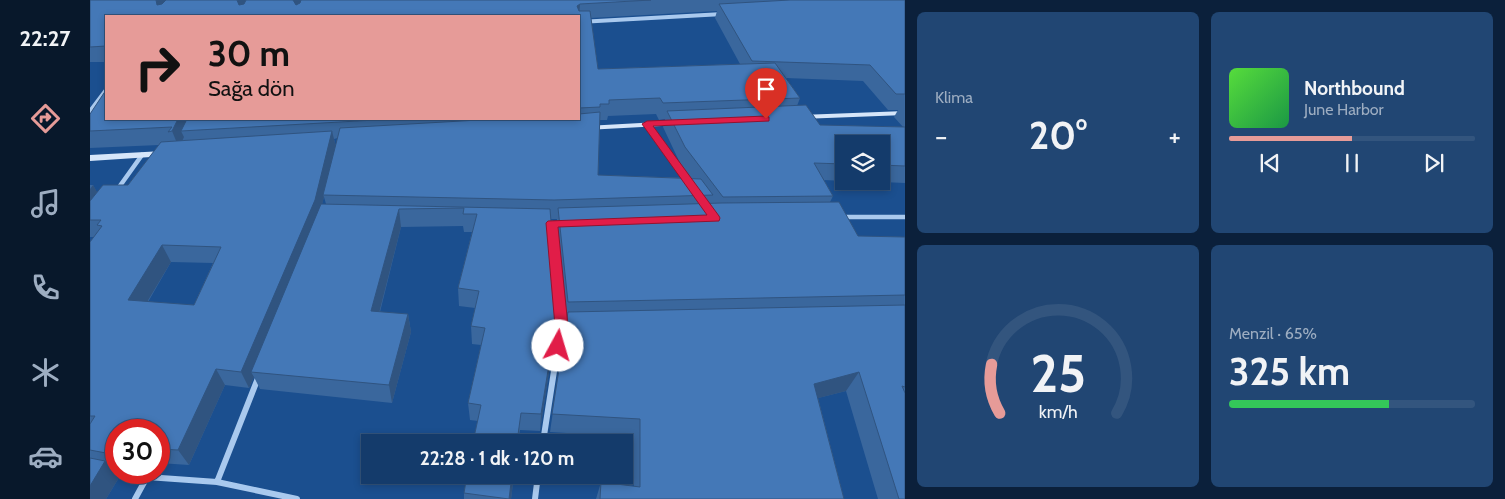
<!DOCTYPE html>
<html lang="tr">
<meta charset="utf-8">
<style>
body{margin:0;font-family:Cabin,sans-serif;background:#214673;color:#f1f3f6;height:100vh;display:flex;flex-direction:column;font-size:19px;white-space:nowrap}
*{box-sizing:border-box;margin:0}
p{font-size:16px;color:#9dadc1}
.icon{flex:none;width:28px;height:28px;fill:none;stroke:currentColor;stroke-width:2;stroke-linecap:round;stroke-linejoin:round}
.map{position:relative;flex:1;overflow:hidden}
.details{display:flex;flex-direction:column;gap:12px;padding:12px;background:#0b203b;width:600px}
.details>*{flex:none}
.top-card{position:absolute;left:15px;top:15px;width:475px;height:105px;border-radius:0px;box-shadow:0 2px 8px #0003,0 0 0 1px #33557e;background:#e69b98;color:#111;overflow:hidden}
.fabs{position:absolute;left:745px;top:135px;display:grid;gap:10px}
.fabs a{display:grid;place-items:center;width:55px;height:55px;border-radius:0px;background:#143b6b;box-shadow:0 2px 8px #0003,0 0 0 1px #33557e;font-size:25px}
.speed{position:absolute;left:15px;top:419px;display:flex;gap:10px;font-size:25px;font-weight:700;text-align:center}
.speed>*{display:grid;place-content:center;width:65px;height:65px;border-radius:50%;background:#143b6b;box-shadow:0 2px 8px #0003,0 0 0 1px #33557e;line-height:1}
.speed .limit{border:8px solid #d22;background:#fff;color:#111}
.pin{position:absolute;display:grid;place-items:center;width:42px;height:42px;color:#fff;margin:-51px -21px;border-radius:50% 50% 50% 0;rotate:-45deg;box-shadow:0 0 5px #0007}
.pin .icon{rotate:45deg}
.me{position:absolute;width:55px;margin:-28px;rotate:6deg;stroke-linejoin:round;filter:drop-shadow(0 0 4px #0008)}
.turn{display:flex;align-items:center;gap:18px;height:105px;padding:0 20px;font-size:22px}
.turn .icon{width:65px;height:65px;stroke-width:2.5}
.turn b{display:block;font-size:35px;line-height:42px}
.big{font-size:38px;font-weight:700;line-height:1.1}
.details .tile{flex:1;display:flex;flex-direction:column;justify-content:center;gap:8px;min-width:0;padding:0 18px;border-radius:8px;background:#214673}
.details .dial{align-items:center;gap:0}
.dial svg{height:130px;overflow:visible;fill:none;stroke:#33557e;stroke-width:7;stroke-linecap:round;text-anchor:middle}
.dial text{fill:#f1f3f6;stroke:none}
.song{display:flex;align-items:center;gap:15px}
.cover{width:60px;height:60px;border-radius:8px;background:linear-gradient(135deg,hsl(110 70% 55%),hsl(140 70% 35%))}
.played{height:5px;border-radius:2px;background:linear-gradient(90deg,#e69b98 50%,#33557e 50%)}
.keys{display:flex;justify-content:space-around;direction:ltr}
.heat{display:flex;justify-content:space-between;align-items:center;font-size:28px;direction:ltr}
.charge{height:8px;border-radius:4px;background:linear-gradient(90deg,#34c759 65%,#33557e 0)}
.details .tiles{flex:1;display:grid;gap:12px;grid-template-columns:repeat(2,1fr)}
.trip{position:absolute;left:271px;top:434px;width:272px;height:50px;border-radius:0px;background:#143b6b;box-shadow:0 2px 8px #0003,0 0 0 1px #33557e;font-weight:700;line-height:50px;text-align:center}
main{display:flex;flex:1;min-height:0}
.menu{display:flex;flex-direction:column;width:90px;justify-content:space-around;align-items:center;background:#08182b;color:#9dadc1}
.menu .icon{width:35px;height:35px}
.menu .selected{color:#e69b98}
.menu b{font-size:22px;color:#f1f3f6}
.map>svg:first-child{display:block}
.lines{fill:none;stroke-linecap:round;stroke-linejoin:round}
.minor-far2{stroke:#a9c9ee;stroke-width:4}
.minor-far1{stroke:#a9c9ee;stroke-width:4.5}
.minor{stroke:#a9c9ee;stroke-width:6}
.secondary{fill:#d6e6fa;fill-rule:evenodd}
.wall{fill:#3a679d;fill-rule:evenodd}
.shaded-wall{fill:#305480}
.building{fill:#4478b7;stroke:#305480;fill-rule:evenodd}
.route{fill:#e11d48;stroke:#92132f}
</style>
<main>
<nav class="menu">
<b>22:27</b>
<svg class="icon selected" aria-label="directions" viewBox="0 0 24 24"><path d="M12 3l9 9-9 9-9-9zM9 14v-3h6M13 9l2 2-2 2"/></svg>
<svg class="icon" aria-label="music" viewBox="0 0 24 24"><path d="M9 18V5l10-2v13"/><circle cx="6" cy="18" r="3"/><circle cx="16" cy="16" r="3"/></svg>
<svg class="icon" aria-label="phone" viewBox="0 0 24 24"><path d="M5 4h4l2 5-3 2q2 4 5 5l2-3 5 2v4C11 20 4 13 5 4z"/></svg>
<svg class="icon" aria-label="climate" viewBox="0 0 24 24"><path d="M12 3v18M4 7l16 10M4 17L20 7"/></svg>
<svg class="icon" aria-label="car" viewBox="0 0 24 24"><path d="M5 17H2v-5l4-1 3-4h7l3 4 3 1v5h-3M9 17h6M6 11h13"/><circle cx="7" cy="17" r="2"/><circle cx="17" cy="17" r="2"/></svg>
</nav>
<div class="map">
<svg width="815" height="499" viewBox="0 0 815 499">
<rect width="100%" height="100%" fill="#1b4f8f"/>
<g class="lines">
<path class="minor-far2" d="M489,22L633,14
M0,111L16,90"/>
<path class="minor-far1" d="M557,124L600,183
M27,190L52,155
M751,217H815
M462,223L467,285"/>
<path class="minor" d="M471,326H482
M453,442L471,326L467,283
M33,472L57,477L127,482L207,499
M127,482L168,378
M45,499L57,477
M445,499L448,475"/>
<path class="secondary" d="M815,111V115L711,119L707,117L711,115Z
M587,121H590V125L496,130L492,128L496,126Z
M73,151L77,154L76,156L0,161V155Z"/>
</g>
<path class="wall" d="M0,0H815V183L769,181H791V144H754V181L734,180L743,196L740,202L768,236L815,237V499H788L756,391L728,398L754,499H506L511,482L544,486V437L460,432L476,321L466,227L467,219H460L468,308L466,326L450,431L430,430L428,442H383L388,421L380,420L378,403L391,345L382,344L381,326L385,308L369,306L368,288L382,232H374L373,226L311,227L290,312L318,314L321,332L302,403L170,389L164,377L159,388L135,385L99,465L69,463V430H26V467L21,466L30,476L16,499H0V242L4,237H0V185H3L7,193L38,185L69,145L0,148V114L16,119H489V16H16V62H0ZM627,11L625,18L650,64L508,69L501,18ZM696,78L773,81L798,110H808L804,117L813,127L730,125L707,106L710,98ZM566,114L569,120L575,119L573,127L590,163L601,178L508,175L510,120H517L518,116ZM248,138L246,147L244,139ZM234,197L236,204H232ZM81,262L123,263L104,305L58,302Z
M377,475H424L421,499H374V493Z"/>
<path class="shaded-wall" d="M66,0H83L72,16L67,5Z
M147,0H159L151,15Z
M203,0H213L206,15Z
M490,4L489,18L487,6Z
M88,119H103L91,131L94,137L89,148L82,131Z
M242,131L246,147L233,195L234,197L229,217L161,372L164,377L159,388L151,372Z
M3,185L13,202L0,219V189Z
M309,209L311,227L285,329L281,311Z
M72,245L81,262L48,317L38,300Z
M468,308L466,326L450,431L451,414Z
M318,314L321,332L302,403L299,385Z
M126,369L135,385L99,465L88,450Z
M769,372L756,391L713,402L724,384Z
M24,446L26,448V464L16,453Z
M15,461L30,476L16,499H0V486Z
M422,475H424L421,499H419Z"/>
<path class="building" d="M0,0H66L67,5L72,4L76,0H147L149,5L154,4L156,0H203L206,5L210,3L211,0H561L490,4L487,6L489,11H500L508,69L685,63L710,98L573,103L570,98L519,100V104H510V107L489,108V16H16V46L0,47Z
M700,0H815V94H806L780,65L662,61L629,4Z
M16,90V119H88L82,131L78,132L82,127L0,131V114Z
M716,105L730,125L815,127V166L791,165V144H754V164L724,163L743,196L633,197L595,147L577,111Z
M510,112L508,175L611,179L623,195L464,200L233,195L250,128L406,119H489V114Z
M97,119H303L91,131Z
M242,131L225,200L151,372L126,369L88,450L69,449V430H26V446H24L21,452L16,453L0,450V424L5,416H0V242L12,226L7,225L11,220H0V201L13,185H38L71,142ZM72,245L131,247L104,305L38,300Z
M749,202L768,236L815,237V295L478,302L468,208L631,203Z
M231,204L460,209L468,308L451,414L431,413L427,442H383L391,405L378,403L395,328L381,326L389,291L368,288L387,214H373L374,208L309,209L281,311L318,314L299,385L161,372Z
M815,305V387L812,386L815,393V499H809L769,372L724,384L754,499H510L511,482L550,487V419L462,414L478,312Z
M0,458L15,461L0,486Z
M377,475H422L419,499L374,493Z"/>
<path class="route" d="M676,116L679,117V121L563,126L629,216L630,218L629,221L468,227L478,326L473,350L468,351L463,350L462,346L465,326L456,223L458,221L617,215L552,124L557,121Z"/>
</svg>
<div class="fabs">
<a><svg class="icon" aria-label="layers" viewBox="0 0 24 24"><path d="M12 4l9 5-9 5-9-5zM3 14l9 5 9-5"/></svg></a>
</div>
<div class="speed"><div class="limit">30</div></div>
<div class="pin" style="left:676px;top:119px;background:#d93025"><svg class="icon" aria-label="arrive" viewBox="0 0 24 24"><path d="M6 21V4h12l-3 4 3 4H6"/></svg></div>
<svg class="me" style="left:468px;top:346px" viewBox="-20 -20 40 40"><circle r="19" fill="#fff"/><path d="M0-13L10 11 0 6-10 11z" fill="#e11d48"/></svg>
<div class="trip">22:28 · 1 dk · 120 m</div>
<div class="top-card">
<div class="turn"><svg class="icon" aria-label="right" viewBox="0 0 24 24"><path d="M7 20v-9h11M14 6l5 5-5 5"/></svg><div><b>30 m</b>Sağa dön</div></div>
</div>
</div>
<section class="details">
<div class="tiles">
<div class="tile"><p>Klima</p>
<div class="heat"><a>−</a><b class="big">20°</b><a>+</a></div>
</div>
<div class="tile">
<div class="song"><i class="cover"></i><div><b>Northbound</b><p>June Harbor</p></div></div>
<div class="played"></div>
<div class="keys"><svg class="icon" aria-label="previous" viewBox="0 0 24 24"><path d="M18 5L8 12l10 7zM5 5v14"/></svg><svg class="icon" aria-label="pause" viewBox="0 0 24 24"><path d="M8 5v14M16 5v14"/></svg><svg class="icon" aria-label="next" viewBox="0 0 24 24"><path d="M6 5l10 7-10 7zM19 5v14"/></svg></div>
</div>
<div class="tile dial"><svg viewBox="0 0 100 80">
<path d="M14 69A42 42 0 1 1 86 69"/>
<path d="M14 69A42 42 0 0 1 9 39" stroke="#e69b98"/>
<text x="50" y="56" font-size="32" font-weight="700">25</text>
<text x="50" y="72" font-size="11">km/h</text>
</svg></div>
<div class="tile"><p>Menzil · 65%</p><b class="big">325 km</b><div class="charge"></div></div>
</div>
</section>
</main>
